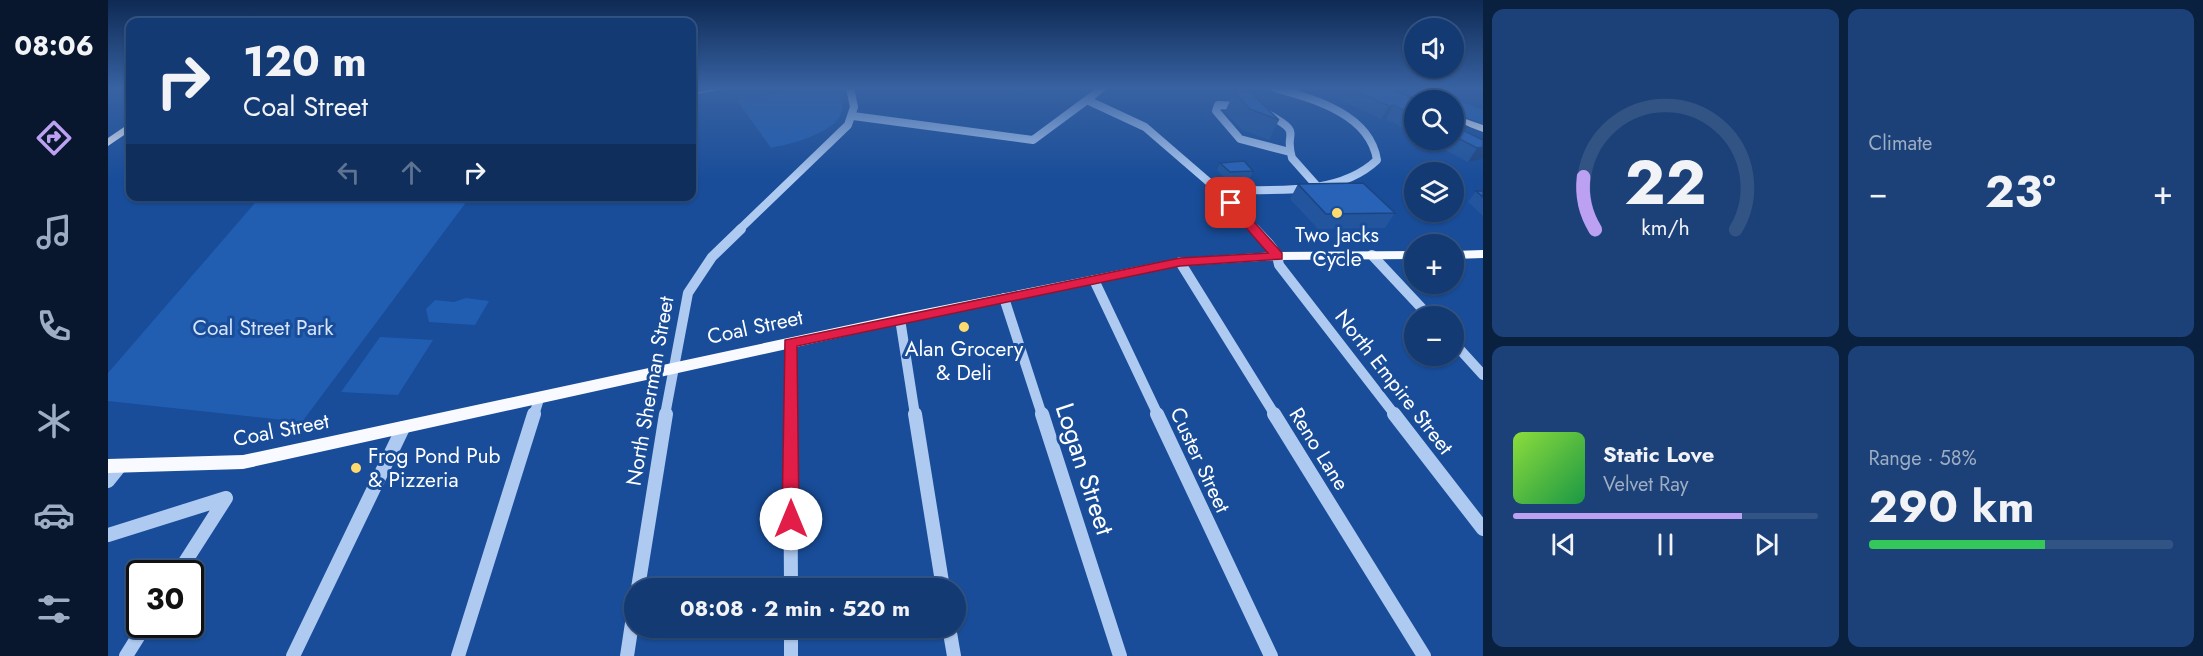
<!DOCTYPE html>
<meta charset="utf-8">
<style>
body{margin:0;font-family:Jost,sans-serif;background:#1c4178;color:#f1f3f6;height:100vh;display:flex;flex-direction:column;font-size:22px;white-space:nowrap}
*{box-sizing:border-box;margin:0}
p{font-size:20px;color:#9dadc4}
.icon{flex:none;width:33px;height:33px;fill:none;stroke:currentColor;stroke-width:2;stroke-linecap:round;stroke-linejoin:round}
.map{position:relative;flex:1;overflow:hidden}
.side{display:flex;flex-direction:column;gap:9px;padding:9px;background:#0a203f;width:720px}
.side>*{flex:none}
.hud{position:absolute;left:18px;top:18px;width:570px;height:183px;border-radius:12px;box-shadow:0 2px 4px #0004,0 0 0 2px #325485;background:#133a73;color:#f1f3f6;overflow:hidden}
.tools{position:absolute;left:1296px;top:18px;display:grid;gap:12px}
.tools a{display:grid;place-items:center;width:60px;height:60px;border-radius:50%;background:#133a73;box-shadow:0 2px 4px #0004,0 0 0 2px #325485;font-size:30px}
.speed{position:absolute;left:18px;top:560px;display:flex;gap:12px;font-size:30px;font-weight:700;text-align:center}
.speed>*{display:grid;place-content:center;width:78px;height:78px;border-radius:50%;background:#133a73;box-shadow:0 2px 4px #0004,0 0 0 2px #325485;line-height:1}
.speed .limit{border:3px solid #111;border-radius:9px;background:#fff;color:#111}
.pin{position:absolute;display:grid;place-items:center;width:51px;height:51px;color:#fff;margin:-26px;border-radius:12px;box-shadow:0 3px 9px #0006}
.me{position:absolute;width:66px;margin:-33px;rotate:0deg;stroke-linejoin:round;filter:drop-shadow(0 0 4px #0008)}
.turn{display:flex;align-items:center;gap:21px;height:126px;padding:0 18px;font-size:27px}
.turn .icon{width:78px;height:78px;stroke-width:2.5}
.turn b{display:block;font-size:42px;line-height:51px}
.lanes{display:flex;align-items:center;height:57px;padding:0 18px;background:#0003;justify-content:center;gap:30px;direction:ltr}
.lanes .off{opacity:.35}
.big{font-size:45px;font-weight:700;line-height:1.1}
.side .tile{flex:1;display:flex;flex-direction:column;justify-content:center;gap:9px;min-width:0;padding:0 21px;border-radius:12px;background:#1c4178}
.side .dial{align-items:center;gap:0}
.dial svg{height:156px;overflow:visible;fill:none;stroke:#325485;stroke-width:7;stroke-linecap:round;text-anchor:middle}
.dial text{fill:#f1f3f6;stroke:none}
.song{display:flex;align-items:center;gap:18px}
.cover{width:72px;height:72px;border-radius:9px;background:linear-gradient(135deg,hsl(90 70% 55%),hsl(140 70% 35%))}
.played{height:6px;border-radius:3px;background:linear-gradient(90deg,#bca0f2 75%,#325485 75%)}
.keys{display:flex;justify-content:space-around;direction:ltr}
.heat{display:flex;justify-content:space-between;align-items:center;font-size:33px;direction:ltr}
.charge{height:9px;border-radius:4px;background:linear-gradient(90deg,#34c759 58%,#325485 0)}
.side .tiles{flex:1;display:grid;gap:9px;grid-template-columns:repeat(2,1fr)}
.trip{position:absolute;left:516px;top:578px;width:342px;height:60px;border-radius:30px;background:#133a73;box-shadow:0 2px 4px #0004,0 0 0 2px #325485;font-weight:700;line-height:60px;text-align:center}
main{display:flex;flex:1;min-height:0}
.menu{display:flex;flex-direction:column;width:108px;justify-content:space-around;align-items:center;background:#08172e;color:#9dadc4}
.menu .icon{width:42px;height:42px}
.menu .on{color:#bca0f2}
.menu b{font-size:27px;color:#f1f3f6}
.map>svg:first-child{display:block}
.green{fill:#215eb2}
.lines{fill:none;stroke-linecap:round;stroke-linejoin:round}
.stream{stroke:#a0c4f3;stroke-width:2}
.minor-far2{stroke:#aecaf1;stroke-width:8}
.minor-far1{stroke:#aecaf1;stroke-width:10}
.minor{stroke:#aecaf1;stroke-width:14}
.major{fill:#f8faff;fill-rule:evenodd}
.wall{fill:#22559d}
.shaded-wall{fill:#1c4580}
.building{fill:#2863b7;stroke:#1c4580;stroke-width:1.5}
.route{fill:#e11d48;stroke:#92132f;stroke-width:1.5}
.poi-dot{fill:#ffda6e;stroke:#194d99;stroke-width:2}
.labels{text-anchor:middle;dominant-baseline:central;stroke-width:6;stroke-linejoin:round;paint-order:stroke}
.poi-label{font-size:21px;fill:#fff;stroke:#194d99}
.street-label{font-size:21px;fill:#fff;stroke:#194d99}
.park-label{font-size:21px;fill:#d5e5fc;stroke:#194d99}
.near-street-label{font-size:26px;fill:#fff;stroke:#194d99}
</style>
<main>
<nav class="menu">
<b>08:06</b>
<svg class="icon on" aria-label="directions" viewBox="0 0 24 24"><path d="M12 3l9 9-9 9-9-9zM9 14v-3h6M13 9l2 2-2 2"/></svg>
<svg class="icon" aria-label="music" viewBox="0 0 24 24"><path d="M9 18V5l10-2v13"/><circle cx="6" cy="18" r="3"/><circle cx="16" cy="16" r="3"/></svg>
<svg class="icon" aria-label="phone" viewBox="0 0 24 24"><path d="M5 4h4l2 5-3 2q2 4 5 5l2-3 5 2v4C11 20 4 13 5 4z"/></svg>
<svg class="icon" aria-label="climate" viewBox="0 0 24 24"><path d="M12 3v18M4 7l16 10M4 17L20 7"/></svg>
<svg class="icon" aria-label="car" viewBox="0 0 24 24"><path d="M5 17H2v-5l4-1 3-4h7l3 4 3 1v5h-3M9 17h6M6 11h13"/><circle cx="7" cy="17" r="2"/><circle cx="17" cy="17" r="2"/></svg>
<svg class="icon" aria-label="filters" viewBox="0 0 24 24"><path d="M4 7h16M4 17h16"/><circle cx="9" cy="7" r="2"/><circle cx="15" cy="17" r="2"/></svg>
</nav>
<div class="map">
<svg width="1375" height="656" viewBox="0 0 1375 656">
<rect width="100%" height="100%" fill="#194d99"/>
<path class="green" d="M710,88H728C756,127 688,143 663,148L629,100Z
M1284,88H1317L1375,110V124L1346,112V100H1316Z
M153,196L362,197L194,422L0,401V373Z
M358,298L381,301L367,325L321,322L318,309L327,300L346,302Z
M272,337L325,340L290,395L233,392Z"/>
<g class="lines">
<path class="stream" d="M584,94L617,88"/>
<path class="minor-far2" d="M979,100L994,88
M1133,106L1110,105L1108,111L1132,139L1182,152
M1160,114C1197,135 1175,130 1184,158L1208,185
M745,116L925,140L979,100L1037,127L1110,190L1148,230
M1110,190C1161,189 1229,198 1269,160C1262,114 1206,99 1167,88
M631,230L740,125L746,107L742,88"/>
<path class="minor-far1" d="M1147,229C1157,240 1169,249 1171,265L1287,415
M1264,255L1321,316
M1072,262L1167,415
M986,280L1050,415
M896,298L934,415
M792,319L807,415
M682,343V415
M1346,343L1375,375
M426,415L431,399
M557,415L580,293L604,257L633,229"/>
<path class="minor" d="M682,414L683,588
M807,414L835,588
M934,414L1012,656
M1049,414L1163,656
M1166,414L1316,656
M1286,414L1375,529
M0,481L12,466
M0,535L118,498
M70,573L118,498
M530,588L558,414
M683,627V656
M841,627L846,656
M18,656L38,624
M185,656L295,428
M350,656L426,414
M519,656L526,610"/>
<path class="major" d="M1346,115L1375,125V132L1346,121Z
M22,123V131L0,146V138Z
M1375,250V258L1346,259V251Z
M1306,251V259L1170,260L1072,266L792,324L135,469L0,473V459L135,455L792,314L1072,258L1170,252Z"/>
</g>
<path class="wall" d="M1239,88H1261L1306,101V134L1278,119H1273L1232,100Z
M1126,92L1171,120L1161,140L1133,129L1117,112Z
M1346,120L1357,131L1375,140V157L1374,159L1360,162L1317,140H1346Z
M1112,163L1145,171L1142,178L1118,179L1109,170Z
M1190,184L1287,213L1277,228L1210,229L1182,199Z
M1368,191H1375V216L1360,202Z"/>
<path class="shaded-wall" d="M1286,105L1278,119H1273L1281,106Z
M1375,147V157L1374,159L1360,162L1369,148Z"/>
<path class="building" d="M1242,88H1261L1265,90L1270,88H1280L1304,98H1301L1306,101V116L1286,105L1281,106Z
M1126,92H1142L1171,120L1142,109Z
M1346,120L1360,127L1352,129L1375,140V147L1369,148L1346,136Z
M1136,161L1145,171L1122,172L1112,163Z
M1255,183L1287,213L1218,214L1190,184Z
M1368,191H1375V197Z"/>
<linearGradient id="sky" x2="0" y2="1"><stop stop-color="#0e2a54"/><stop offset="0.49" stop-color="#3862a2"/><stop offset="1" stop-color="#3862a2" stop-opacity="0"/></linearGradient>
<rect width="1375" height="180" fill="url(#sky)"/>
<path class="route" d="M1119,201H1127L1174,253V259L1072,266L689,346L691,519L689,524L683,527L677,524L674,519L677,340L1072,258L1160,253L1119,206Z"/>
<g class="poi-dot">
<circle cx="1229" cy="213" r="6"/>
<circle cx="856" cy="327" r="6"/>
<circle cx="248" cy="468" r="6"/>
</g>
<g class="labels">
<g class="poi-label">
<text x="1229" y="235">Two Jacks<tspan x="1229" dy="24">Cycle</tspan></text>
<text x="856" y="349">Alan Grocery<tspan x="856" dy="24">&amp; Deli</tspan></text>
<text x="260" y="456" text-anchor="start">Frog Pond Pub<tspan x="260" dy="24">&amp; Pizzeria</tspan></text>
</g>
<g class="street-label">
<text transform="translate(647 327) rotate(-12)">Coal Street</text>
<text transform="translate(1286 382) rotate(52)">North Empire Street</text>
<text transform="translate(542 391) rotate(-80)">North Sherman Street</text>
<text transform="translate(173 430) rotate(-11)">Coal Street</text>
<text transform="translate(1211 449) rotate(58)">Reno Lane</text>
<text transform="translate(1092 460) rotate(65)">Custer Street</text>
</g>
<g class="park-label">
<text x="155" y="328">Coal Street Park</text>
</g>
<g class="near-street-label">
<text transform="translate(977 469) rotate(72)">Logan Street</text>
</g>
</g>
</svg>
<div class="tools">
<a><svg class="icon" aria-label="sound" viewBox="0 0 24 24"><path d="M4 9h4l5-4v14l-5-4H4zM17 9q2 3 0 6"/></svg></a>
<a><svg class="icon" aria-label="search" viewBox="0 0 24 24"><circle cx="10" cy="10" r="6"/><path d="M15 15l6 6"/></svg></a>
<a><svg class="icon" aria-label="layers" viewBox="0 0 24 24"><path d="M12 4l9 5-9 5-9-5zM3 14l9 5 9-5"/></svg></a>
<a>+</a>
<a>−</a>
</div>
<div class="speed"><div class="limit">30</div></div>
<div class="pin" style="left:1123px;top:203px;background:#d93025"><svg class="icon" aria-label="arrive" viewBox="0 0 24 24"><path d="M6 21V4h12l-3 4 3 4H6"/></svg></div>
<svg class="me" style="left:683px;top:519px" viewBox="-20 -20 40 40"><circle r="19" fill="#fff"/><path d="M0-13L10 11 0 6-10 11z" fill="#e11d48"/></svg>
<div class="trip">08:08 · 2 min · 520 m</div>
<div class="hud">
<div class="turn"><svg class="icon" aria-label="right" viewBox="0 0 24 24"><path d="M7 20v-9h11M14 6l5 5-5 5"/></svg><div><b>120 m</b>Coal Street</div></div>
<div class="lanes"><svg class="icon off" aria-label="left" viewBox="0 0 24 24"><path d="M17 20v-9H6M10 6l-5 5 5 5"/></svg><svg class="icon off" aria-label="ahead" viewBox="0 0 24 24"><path d="M12 20V5M6 11l6-6 6 6"/></svg><svg class="icon" aria-label="right" viewBox="0 0 24 24"><path d="M7 20v-9h11M14 6l5 5-5 5"/></svg></div>
</div>
</div>
<section class="side">
<div class="tiles">
<div class="tile dial"><svg viewBox="0 0 100 80">
<path d="M14 69A42 42 0 1 1 86 69"/>
<path d="M14 69A42 42 0 0 1 8 42" stroke="#bca0f2"/>
<text x="50" y="56" font-size="32" font-weight="700">22</text>
<text x="50" y="72" font-size="11">km/h</text>
</svg></div>
<div class="tile"><p>Climate</p>
<div class="heat"><a>−</a><b class="big">23°</b><a>+</a></div>
</div>
<div class="tile">
<div class="song"><i class="cover"></i><div><b>Static Love</b><p>Velvet Ray</p></div></div>
<div class="played"></div>
<div class="keys"><svg class="icon" aria-label="previous" viewBox="0 0 24 24"><path d="M18 5L8 12l10 7zM5 5v14"/></svg><svg class="icon" aria-label="pause" viewBox="0 0 24 24"><path d="M8 5v14M16 5v14"/></svg><svg class="icon" aria-label="next" viewBox="0 0 24 24"><path d="M6 5l10 7-10 7zM19 5v14"/></svg></div>
</div>
<div class="tile"><p>Range · 58%</p><b class="big">290 km</b><div class="charge"></div></div>
</div>
</section>
</main>
